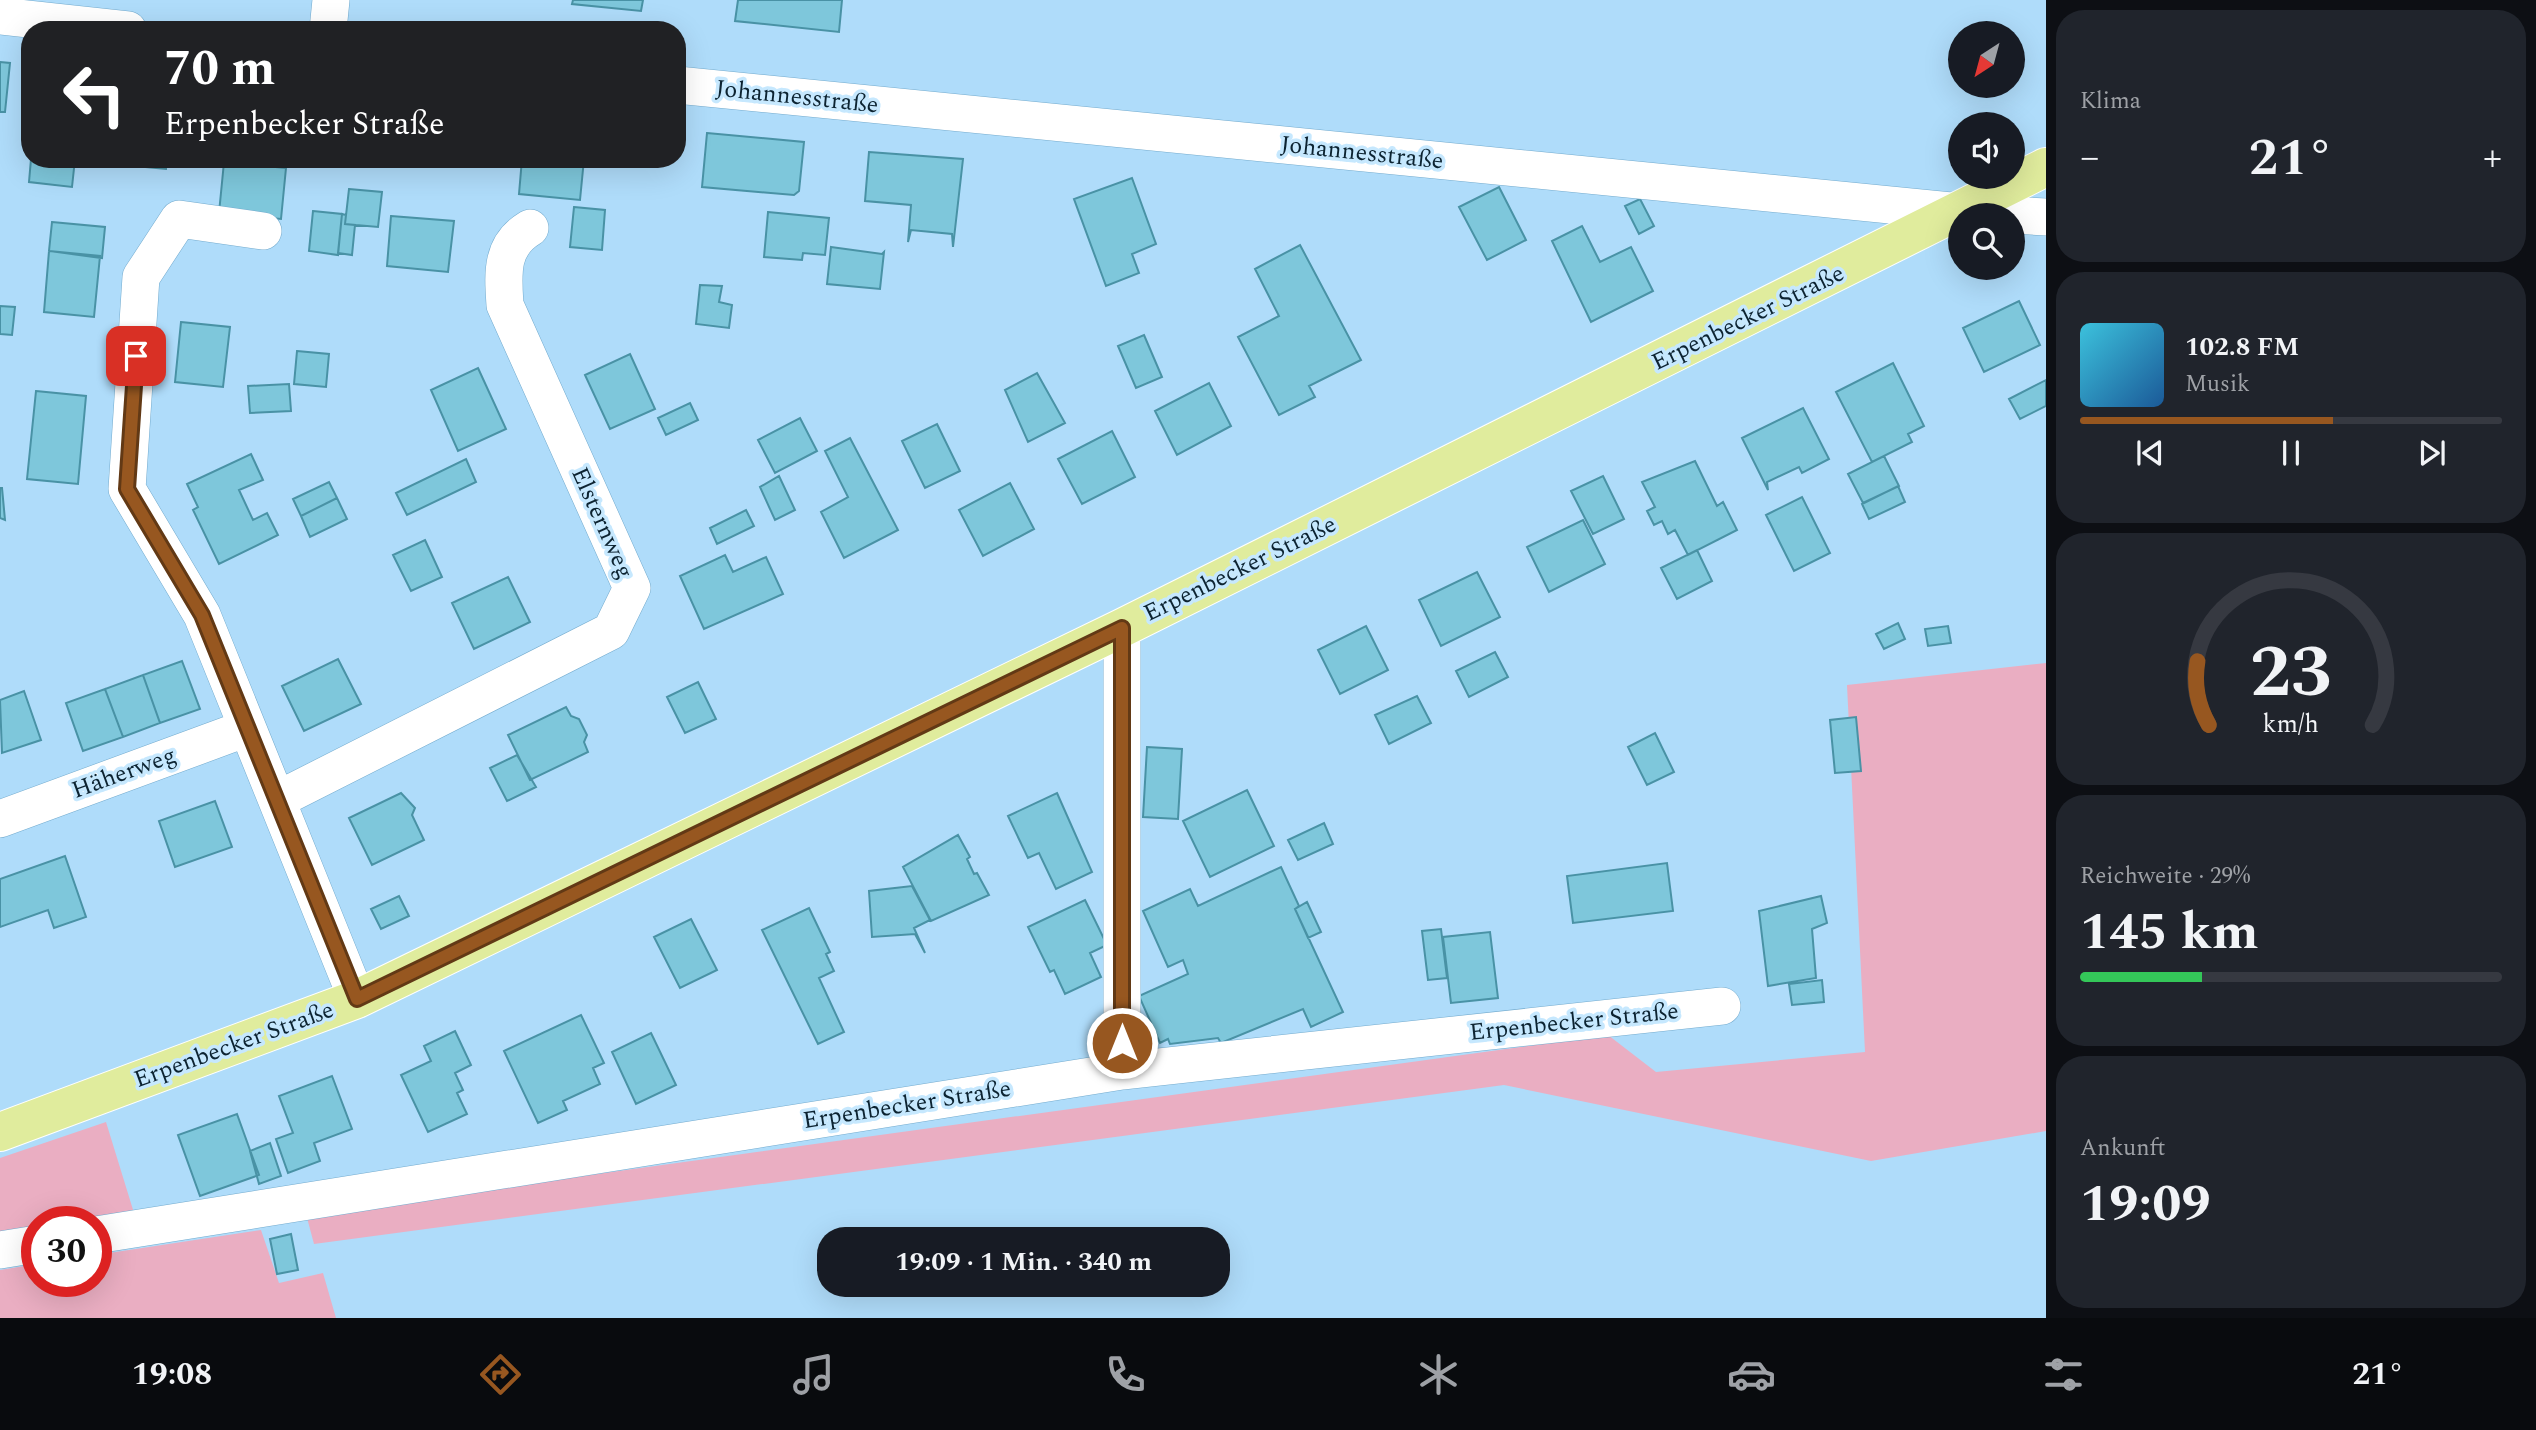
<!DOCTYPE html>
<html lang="de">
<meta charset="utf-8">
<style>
body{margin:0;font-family:Spectral,serif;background:#20242c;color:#f1f3f6;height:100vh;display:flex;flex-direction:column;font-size:26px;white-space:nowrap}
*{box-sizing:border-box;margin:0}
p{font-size:23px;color:#9ea1a6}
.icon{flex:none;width:38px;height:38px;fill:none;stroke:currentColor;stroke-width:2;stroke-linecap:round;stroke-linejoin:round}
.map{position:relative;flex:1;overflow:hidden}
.sheet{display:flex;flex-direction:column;gap:10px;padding:10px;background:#0d0f14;width:490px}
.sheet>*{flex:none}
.hud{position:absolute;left:21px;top:21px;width:665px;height:147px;border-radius:28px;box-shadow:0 7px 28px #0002;background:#202124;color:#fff;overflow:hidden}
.needle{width:46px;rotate:216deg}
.tools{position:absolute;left:1948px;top:21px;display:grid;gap:14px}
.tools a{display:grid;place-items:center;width:77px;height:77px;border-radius:50%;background:#171b24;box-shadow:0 7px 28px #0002;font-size:35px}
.speed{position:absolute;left:21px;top:1206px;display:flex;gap:14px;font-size:35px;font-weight:700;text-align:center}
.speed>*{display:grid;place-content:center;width:91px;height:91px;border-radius:50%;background:#171b24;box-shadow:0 7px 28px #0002;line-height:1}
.speed .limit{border:10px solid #d22;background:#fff;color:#111}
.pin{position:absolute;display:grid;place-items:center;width:60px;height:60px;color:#fff;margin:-30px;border-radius:14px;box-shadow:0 4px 10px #0006}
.me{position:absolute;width:77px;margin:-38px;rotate:0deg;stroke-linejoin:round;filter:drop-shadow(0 0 5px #0008)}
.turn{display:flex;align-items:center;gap:24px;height:147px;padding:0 28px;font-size:32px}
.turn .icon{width:91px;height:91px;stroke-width:2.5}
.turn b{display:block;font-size:49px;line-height:60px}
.big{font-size:52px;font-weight:700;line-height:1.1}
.sheet .widget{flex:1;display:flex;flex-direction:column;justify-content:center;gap:10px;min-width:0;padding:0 24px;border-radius:28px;background:#20242c}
.sheet .dial{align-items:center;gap:0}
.dial svg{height:182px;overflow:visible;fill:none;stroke:#363941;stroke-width:7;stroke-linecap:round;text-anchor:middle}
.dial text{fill:#f1f3f6;stroke:none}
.song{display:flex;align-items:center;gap:21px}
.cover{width:84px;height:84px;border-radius:10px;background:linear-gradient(135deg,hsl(190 70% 55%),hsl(210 70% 35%))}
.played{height:7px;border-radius:4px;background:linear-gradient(90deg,#975720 60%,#363941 60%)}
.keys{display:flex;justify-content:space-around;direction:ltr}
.heat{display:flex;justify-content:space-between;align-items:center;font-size:38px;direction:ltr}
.charge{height:10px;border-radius:5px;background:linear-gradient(90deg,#34c759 29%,#363941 0)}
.trip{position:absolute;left:817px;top:1227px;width:413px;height:70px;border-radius:28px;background:#171b24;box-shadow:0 7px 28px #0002;font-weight:700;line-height:70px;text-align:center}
.tab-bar{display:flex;height:112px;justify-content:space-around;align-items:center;background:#090b0e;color:#9ea1a6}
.tab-bar .icon{width:49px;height:49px}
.tab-bar .current{color:#975720}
.tab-bar b{font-size:32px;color:#f1f3f6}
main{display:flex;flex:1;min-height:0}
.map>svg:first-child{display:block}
.green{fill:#eaaec2}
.building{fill:#7ec7db;stroke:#4992a5;stroke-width:2}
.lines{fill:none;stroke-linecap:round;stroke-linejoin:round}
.minor-casing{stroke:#73abce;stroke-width:38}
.major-casing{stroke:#fff;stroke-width:40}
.minor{stroke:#fff;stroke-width:37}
.major{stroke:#e0ec9d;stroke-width:38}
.route-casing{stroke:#623915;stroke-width:18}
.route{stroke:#975720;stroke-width:12}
.labels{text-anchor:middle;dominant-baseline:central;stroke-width:7;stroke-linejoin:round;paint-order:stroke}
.street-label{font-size:24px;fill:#0c2331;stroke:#c6e8fe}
</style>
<main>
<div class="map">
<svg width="2046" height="1318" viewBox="0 0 2046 1318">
<rect width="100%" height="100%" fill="#afdcfa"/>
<path class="green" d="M2046,663V1131L1871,1161L1504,1085L314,1244L306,1214L1608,1035L1656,1072L1865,1052L1847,685Z
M106,1122L134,1213L81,1221L37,1222V1228L0,1234V1158Z
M261,1230L279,1283L323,1273L336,1318H0V1270L37,1264V1281H96V1255Z"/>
<path class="building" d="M573,0H643L641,11L572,4Z
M738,0H842L839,32L735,21Z
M0,62L10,63L5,112H0Z
M707,133L804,142L799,191L794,195L702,187Z
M869,152L963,159L953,247L952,234L911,230L908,242L911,205L865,201Z
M31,159H75L72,187L29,182Z
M104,159H167L166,169L103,163Z
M522,159H584L580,200L519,194Z
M224,162L286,168L281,219L219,213Z
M1132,178L1156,244L1132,254L1139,273L1106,286L1074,199Z
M1499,187L1526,240L1487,260L1459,207Z
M349,189L382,192L378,227L345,224Z
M1640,199L1654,226L1639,234L1625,206Z
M574,207L605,210L602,250L570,247Z
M313,211L342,214L338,255L309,251Z
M768,212L829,218L825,255L803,253L802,260L764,257Z
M342,214L346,215L345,224L355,225L352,255L338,253Z
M391,216L454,221L448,272L387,266Z
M52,222L105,227L102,258L49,251Z
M1582,226L1600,262L1631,247L1653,291L1591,322L1552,241Z
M1300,245L1361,360L1309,386L1315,397L1279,415L1238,337L1279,316L1255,269Z
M831,247L882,254L884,252L880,289L827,284Z
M49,251L100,256L94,317L44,312Z
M700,285L722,286L719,302L732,305L729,328L696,324Z
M2019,301L2040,345L1984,372L1963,328Z
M0,306L15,307L12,335L0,334Z
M181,322L230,327L223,387L175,382Z
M1144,335L1162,377L1136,388L1118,346Z
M297,351L329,354L326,387L294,384Z
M630,354L655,409L610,429L585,375Z
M1893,363L1924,426L1908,434L1912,442L1872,462L1836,392Z
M478,368L506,429L458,451L431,390Z
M1037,373L1065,423L1028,442L1005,390Z
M2046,380V406L2020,419L2009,399Z
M1209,383L1231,426L1177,455L1155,411Z
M289,384L291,411L250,413L248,386Z
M36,391L86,396L78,484L27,479Z
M690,403L698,420L666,435L658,418Z
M1803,408L1829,459L1802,473L1799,467L1767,482L1768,490L1742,438Z
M800,418L817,451L775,473L758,440Z
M937,424L960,471L925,488L902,441Z
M1112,431L1135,477L1082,504L1058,459Z
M850,438L898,530L844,558L821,512L848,497L825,451Z
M251,454L263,480L239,490L253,520L267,513L278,535L219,564L193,510L198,507L187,484Z
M1884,456L1899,486L1863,503L1848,474Z
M466,459L476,482L407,515L396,493Z
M1695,461L1717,506L1723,502L1737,530L1688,555L1675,530L1668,534L1662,521L1654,525L1647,511L1655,507L1642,482Z
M779,476L795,510L775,520L760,487Z
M1603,476L1624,519L1593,534L1571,491Z
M329,482L337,498L301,516L293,499Z
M1010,483L1034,529L983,556L959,510Z
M1898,486L1905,502L1869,519L1862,504Z
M0,488H2L5,520L0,518Z
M1802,497L1830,553L1794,571L1766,515Z
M337,498L347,519L310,537L301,516Z
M746,510L754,526L717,544L710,528Z
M1583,520L1605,564L1549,592L1527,547Z
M425,540L442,577L411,591L393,555Z
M1697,550L1712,581L1677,599L1661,568Z
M725,555L733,572L766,557L783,594L704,629L680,576Z
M1477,572L1500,617L1441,646L1419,600Z
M508,577L530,622L474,649L452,603Z
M1898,623L1905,639L1884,649L1876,634Z
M1366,626L1388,670L1340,694L1318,650Z
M1948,626L1951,643L1928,646L1925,629Z
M1495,652L1508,677L1469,697L1456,671Z
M338,659L361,704L304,731L282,686Z
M182,661L200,709L160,723L143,675Z
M143,675L160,723L123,737L105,689Z
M698,682L716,719L685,733L667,697Z
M105,689L123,737L83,751L66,703Z
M24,691L41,740L2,753L0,700Z
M1417,696L1431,723L1389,744L1375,715Z
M566,707L571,716L579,719L587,735L584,742L588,752L530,780L508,735Z
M1856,717L1861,771L1835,773L1830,720Z
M1655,733L1674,772L1647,785L1628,747Z
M1147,747L1182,749L1178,819L1143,817Z
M517,755L536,787L507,801L490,768Z
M1247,790L1274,846L1210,877L1183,821Z
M401,793L415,808L412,815L424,840L372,865L349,818Z
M1057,793L1092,872L1056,889L1039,853L1028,858L1008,816Z
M215,801L232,847L175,867L159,821Z
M1324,823L1333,844L1298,860L1288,840Z
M958,835L970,857L967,859L974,874L977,873L989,895L931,921L903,867Z
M65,856L86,917L54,928L48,910L0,927V879Z
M1667,863L1673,911L1573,923L1567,876Z
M1281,867L1299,906L1295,909L1343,1012L1311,1027L1303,1009L1221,1043L1218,1038L1170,1044L1168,1039L1160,1043L1139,996L1188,974L1183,960L1168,967L1143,911L1190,889L1198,906Z
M912,886L930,920L914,928L925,953L915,934L872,937L869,891Z
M399,896L409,916L381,929L371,909Z
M1821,896L1827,923L1812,929L1816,978L1768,986L1759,911Z
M1085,900L1107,945L1090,953L1101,977L1065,994L1054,970L1050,972L1028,927Z
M1307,902L1321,932L1308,938L1295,909Z
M809,908L830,952L826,954L834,971L819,978L844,1032L818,1044L762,930Z
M691,919L717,970L680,988L654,937Z
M1441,929L1447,978L1428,980L1422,931Z
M1490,932L1498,998L1451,1003L1443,937Z
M1822,980L1824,1002L1792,1005L1789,984Z
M581,1015L604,1063L593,1068L600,1084L563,1101L567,1110L538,1123L504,1051Z
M455,1031L471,1065L455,1073L463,1090L457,1093L467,1114L428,1132L401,1075L431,1061L424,1046Z
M651,1033L676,1085L636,1104L612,1052Z
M332,1076L352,1129L314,1143L320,1161L288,1173L276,1139L293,1133L279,1096Z
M237,1114L259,1175L200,1196L178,1135Z
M270,1143L281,1176L259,1184L250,1151Z
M291,1234L298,1270L277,1274L270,1239Z"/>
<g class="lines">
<g class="minor-casing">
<path id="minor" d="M0,16L128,30
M328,30L331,0
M677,85L1961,212L2046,217
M263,231L179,219L141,277L127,489L202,615L357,999
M277,800L611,631L632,588L505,305C503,274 500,246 530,228
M0,819L247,728
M1122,1071V628
M96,1235L1122,1071L1722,1006
M0,1250L37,1244"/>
</g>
<g class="major-casing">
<path id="major" d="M0,1132L357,999L1122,628L2046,167"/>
</g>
<use href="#minor" class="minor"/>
<use href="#major" class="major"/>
</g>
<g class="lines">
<g class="route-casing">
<path id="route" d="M136,356L127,489L202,615L357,999L1122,628V1043"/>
</g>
<use href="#route" class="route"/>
</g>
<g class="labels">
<g class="street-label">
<text transform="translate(797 97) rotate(6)">Johannesstraße</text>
<text transform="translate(1362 153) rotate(6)">Johannesstraße</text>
<text transform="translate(1748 318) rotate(-26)">Erpenbecker Straße</text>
<text transform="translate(602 523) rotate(66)">Elsternweg</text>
<text transform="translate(1240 569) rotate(-26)">Erpenbecker Straße</text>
<text transform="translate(124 773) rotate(-20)">Häherweg</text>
<text transform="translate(1574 1022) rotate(-6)">Erpenbecker Straße</text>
<text transform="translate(234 1045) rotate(-20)">Erpenbecker Straße</text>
<text transform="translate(907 1105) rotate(-9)">Erpenbecker Straße</text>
</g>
</g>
</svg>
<div class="tools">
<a><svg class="needle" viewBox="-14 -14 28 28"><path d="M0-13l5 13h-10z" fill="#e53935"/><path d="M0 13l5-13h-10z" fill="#9ea1a6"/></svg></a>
<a><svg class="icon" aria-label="sound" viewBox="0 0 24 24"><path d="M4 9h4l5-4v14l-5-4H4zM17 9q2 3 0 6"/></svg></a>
<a><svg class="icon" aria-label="search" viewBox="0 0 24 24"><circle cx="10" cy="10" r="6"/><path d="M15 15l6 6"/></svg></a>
</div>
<div class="speed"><div class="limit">30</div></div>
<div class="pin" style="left:136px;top:356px;background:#d93025"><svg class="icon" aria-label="arrive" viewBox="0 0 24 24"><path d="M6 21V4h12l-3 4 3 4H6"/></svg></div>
<svg class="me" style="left:1122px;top:1043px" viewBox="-20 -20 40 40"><circle r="17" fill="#975720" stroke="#fff" stroke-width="3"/><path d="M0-11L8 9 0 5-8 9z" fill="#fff"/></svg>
<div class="trip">19:09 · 1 Min. · 340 m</div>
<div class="hud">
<div class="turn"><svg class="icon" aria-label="left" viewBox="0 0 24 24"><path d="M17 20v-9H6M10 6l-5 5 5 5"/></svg><div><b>70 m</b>Erpenbecker Straße</div></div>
</div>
</div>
<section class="sheet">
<div class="widget"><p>Klima</p>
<div class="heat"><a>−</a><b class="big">21°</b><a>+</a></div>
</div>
<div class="widget">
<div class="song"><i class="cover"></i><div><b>102.8 FM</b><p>Musik</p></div></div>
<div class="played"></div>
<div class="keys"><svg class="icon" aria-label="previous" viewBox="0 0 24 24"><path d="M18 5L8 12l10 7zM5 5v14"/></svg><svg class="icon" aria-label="pause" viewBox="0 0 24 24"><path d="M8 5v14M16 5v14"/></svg><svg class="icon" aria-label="next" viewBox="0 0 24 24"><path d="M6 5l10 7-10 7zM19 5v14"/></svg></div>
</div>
<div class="widget dial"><svg viewBox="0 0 100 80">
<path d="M14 69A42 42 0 1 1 86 69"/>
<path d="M14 69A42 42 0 0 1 9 41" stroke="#975720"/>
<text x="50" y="56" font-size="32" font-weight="700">23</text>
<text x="50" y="72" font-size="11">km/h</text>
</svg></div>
<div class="widget"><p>Reichweite · 29%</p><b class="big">145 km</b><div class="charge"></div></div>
<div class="widget"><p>Ankunft</p><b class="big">19:09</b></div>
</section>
</main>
<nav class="tab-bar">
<b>19:08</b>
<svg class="icon current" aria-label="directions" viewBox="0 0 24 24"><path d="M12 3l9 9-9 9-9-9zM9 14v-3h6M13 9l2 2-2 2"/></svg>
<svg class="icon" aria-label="music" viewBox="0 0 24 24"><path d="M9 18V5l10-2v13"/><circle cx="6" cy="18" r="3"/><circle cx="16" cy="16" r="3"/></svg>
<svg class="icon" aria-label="phone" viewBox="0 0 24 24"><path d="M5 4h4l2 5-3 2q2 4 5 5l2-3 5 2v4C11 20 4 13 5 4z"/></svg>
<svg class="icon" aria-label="climate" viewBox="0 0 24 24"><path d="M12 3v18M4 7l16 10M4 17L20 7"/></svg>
<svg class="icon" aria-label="car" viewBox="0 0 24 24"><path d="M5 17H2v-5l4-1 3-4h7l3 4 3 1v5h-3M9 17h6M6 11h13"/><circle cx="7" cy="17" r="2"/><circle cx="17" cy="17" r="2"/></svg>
<svg class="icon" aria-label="filters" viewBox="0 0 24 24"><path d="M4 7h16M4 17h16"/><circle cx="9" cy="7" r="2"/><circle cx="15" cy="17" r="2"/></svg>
<b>21°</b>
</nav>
